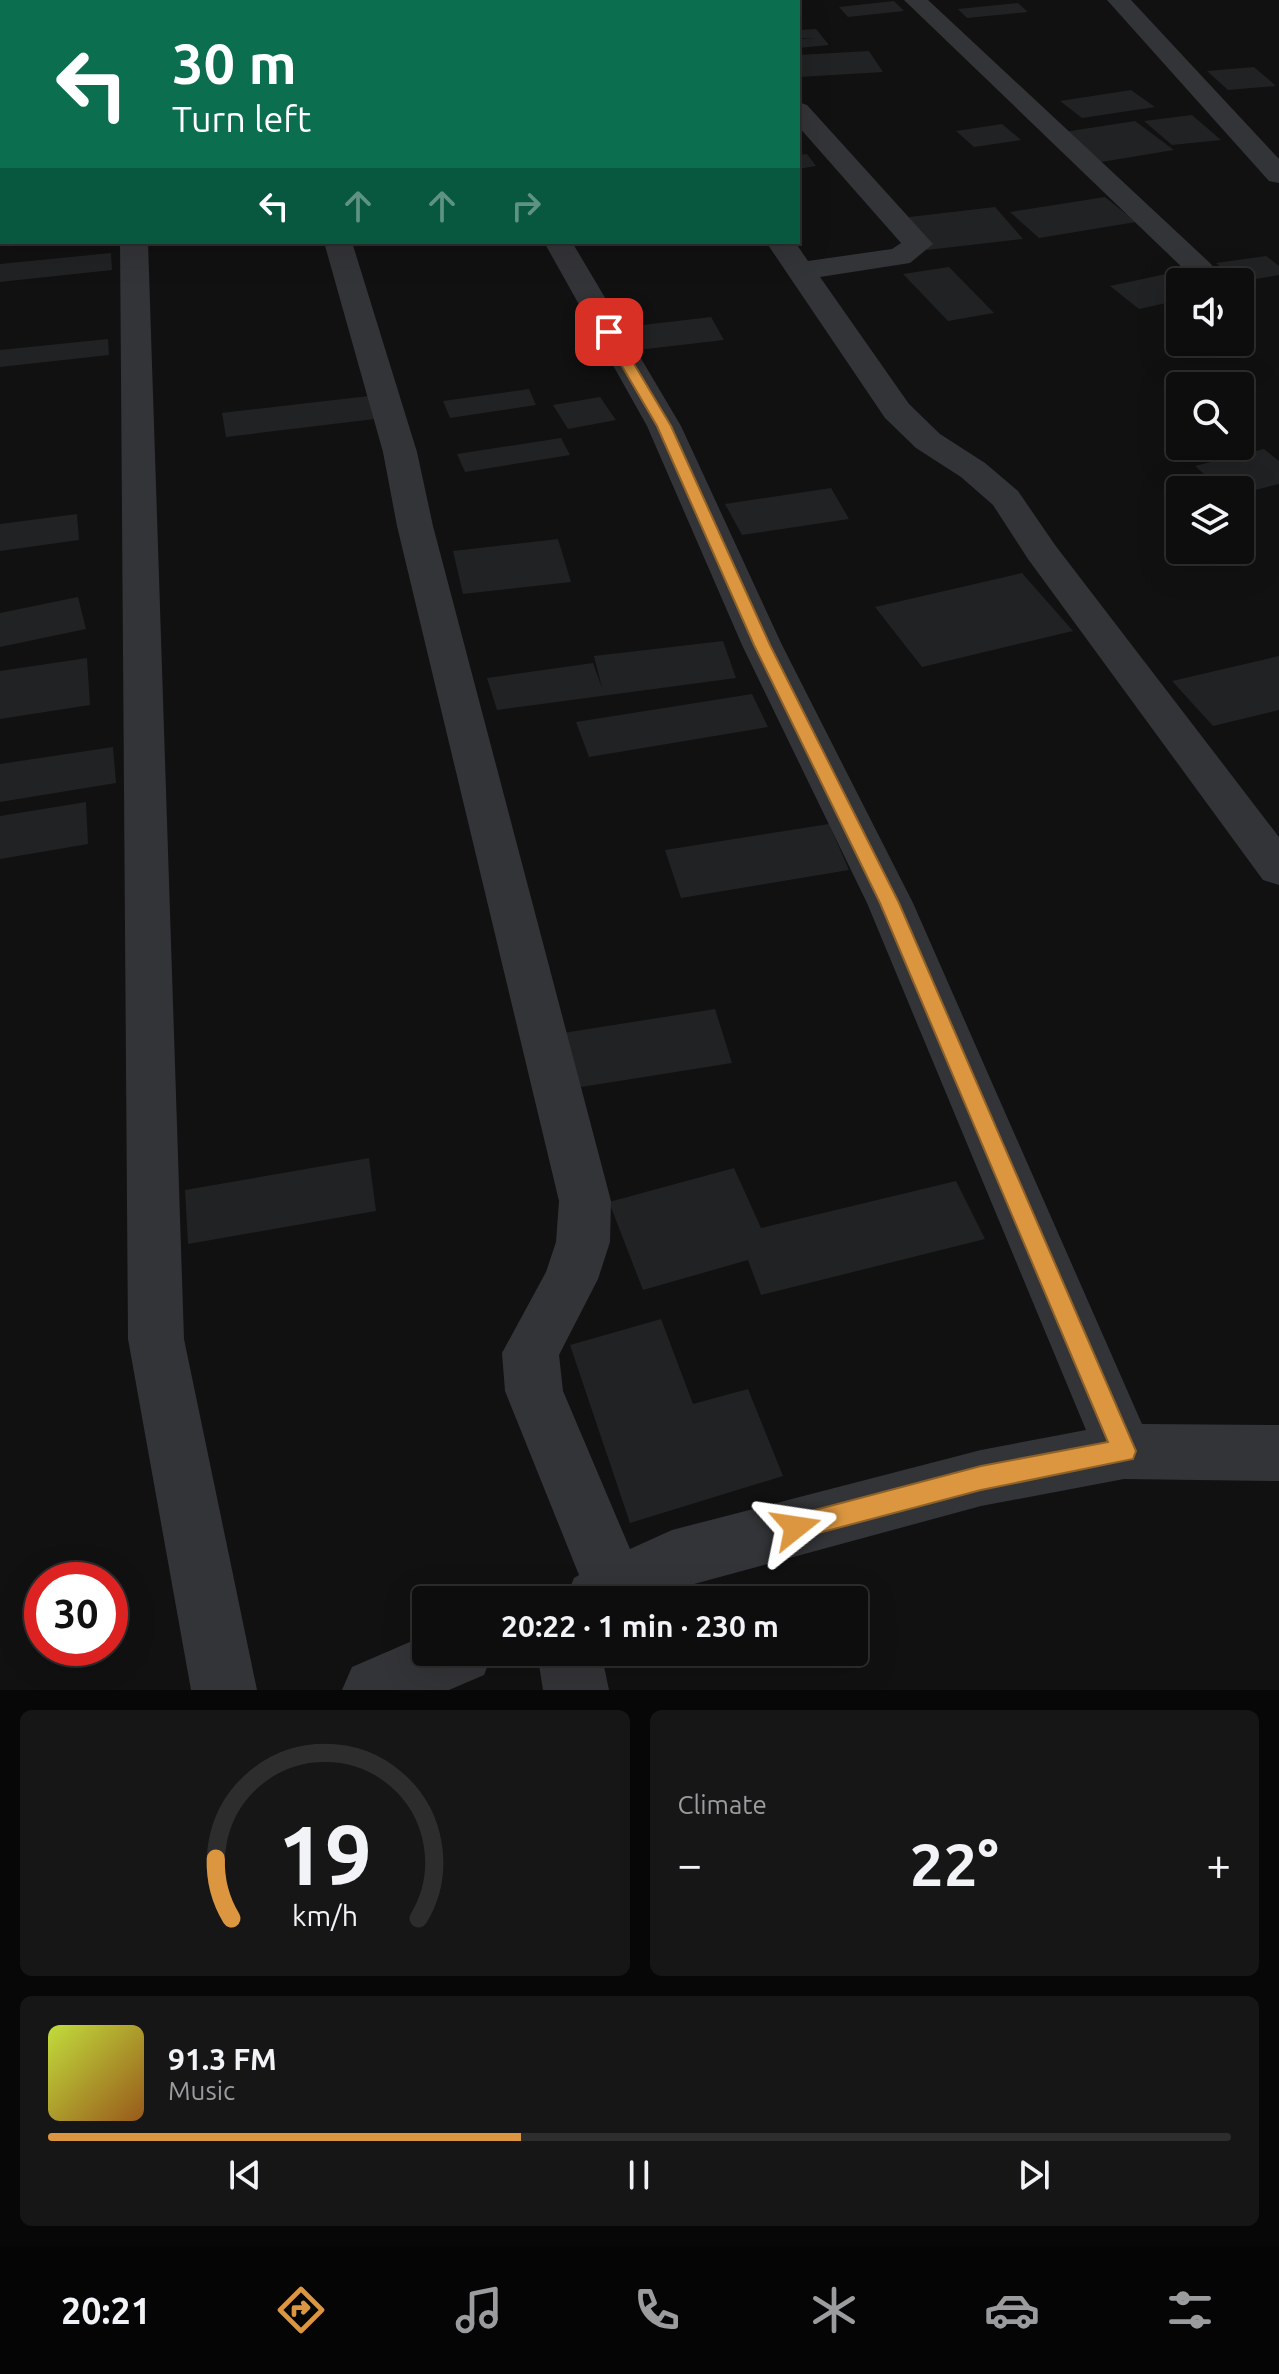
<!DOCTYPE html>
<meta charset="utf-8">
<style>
body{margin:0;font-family:Ubuntu,sans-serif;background:#161617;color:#f1f3f6;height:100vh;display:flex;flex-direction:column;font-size:30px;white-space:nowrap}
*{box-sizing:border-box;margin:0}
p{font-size:26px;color:#9a9c9e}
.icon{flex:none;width:44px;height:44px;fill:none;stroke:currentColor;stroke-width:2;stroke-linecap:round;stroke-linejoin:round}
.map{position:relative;height:1690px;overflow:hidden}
.sheet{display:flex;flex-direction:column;gap:20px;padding:20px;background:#070708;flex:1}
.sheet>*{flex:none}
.hud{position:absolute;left:0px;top:0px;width:800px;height:244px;box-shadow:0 8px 32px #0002,0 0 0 2px #2d2d2e;background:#0b6e4f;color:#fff;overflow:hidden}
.fabs{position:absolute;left:1166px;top:268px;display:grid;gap:16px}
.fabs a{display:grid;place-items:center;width:88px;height:88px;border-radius:8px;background:#0d0d0e;box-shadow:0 8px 32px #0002,0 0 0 2px #2d2d2e;font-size:40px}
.speed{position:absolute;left:24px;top:1562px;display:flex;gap:16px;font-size:40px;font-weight:700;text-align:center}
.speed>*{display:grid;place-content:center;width:104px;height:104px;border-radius:50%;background:#0d0d0e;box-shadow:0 8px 32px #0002,0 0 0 2px #2d2d2e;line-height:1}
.speed .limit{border:12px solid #d22;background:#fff;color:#111}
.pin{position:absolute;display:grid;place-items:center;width:68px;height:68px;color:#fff;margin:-34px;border-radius:16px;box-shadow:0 4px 12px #0006}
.me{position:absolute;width:88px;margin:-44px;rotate:75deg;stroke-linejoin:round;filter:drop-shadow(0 0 6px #0008)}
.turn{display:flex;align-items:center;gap:28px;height:168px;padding:0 40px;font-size:36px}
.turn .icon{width:104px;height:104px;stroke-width:2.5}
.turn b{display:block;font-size:56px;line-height:68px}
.lanes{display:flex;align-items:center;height:76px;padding:0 40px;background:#0003;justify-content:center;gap:40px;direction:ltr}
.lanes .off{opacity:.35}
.big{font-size:60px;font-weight:700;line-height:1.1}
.sheet .widget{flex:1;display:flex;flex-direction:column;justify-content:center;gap:12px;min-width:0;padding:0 28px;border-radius:12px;background:#161617}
.sheet .dial{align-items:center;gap:0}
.dial svg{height:208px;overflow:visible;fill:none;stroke:#2d2d2e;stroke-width:7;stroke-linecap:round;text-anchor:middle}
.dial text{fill:#f1f3f6;stroke:none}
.song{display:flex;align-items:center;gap:24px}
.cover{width:96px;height:96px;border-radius:12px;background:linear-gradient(135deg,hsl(70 70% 55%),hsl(30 70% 35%))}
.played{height:8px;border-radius:4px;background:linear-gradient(90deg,#dc963f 40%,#2d2d2e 40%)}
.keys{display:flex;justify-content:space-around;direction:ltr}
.heat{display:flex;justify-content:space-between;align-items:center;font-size:44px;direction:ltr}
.sheet .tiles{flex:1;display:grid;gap:20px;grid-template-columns:1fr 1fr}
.widget:last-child{grid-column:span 2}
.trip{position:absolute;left:412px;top:1586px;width:456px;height:80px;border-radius:8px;background:#0d0d0e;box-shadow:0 8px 32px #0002,0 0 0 2px #2d2d2e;font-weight:700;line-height:80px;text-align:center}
.tabs{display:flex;height:128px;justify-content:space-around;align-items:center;background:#050506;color:#9a9c9e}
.tabs .icon{width:56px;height:56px}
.tabs .current{color:#dc963f}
.tabs b{font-size:36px;color:#f1f3f6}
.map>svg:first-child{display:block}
.building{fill:#212223}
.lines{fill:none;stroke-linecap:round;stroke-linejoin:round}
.minor{fill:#333437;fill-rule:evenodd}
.route{fill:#dc963f;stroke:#8f6229;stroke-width:2}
</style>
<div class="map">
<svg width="1279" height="1690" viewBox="0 0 1279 1690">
<rect width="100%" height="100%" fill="#111112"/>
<path class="building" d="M894,1L904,11L848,17L839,7Z
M1018,3L1028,12L967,18L958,9Z
M816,29L829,45L798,48V39L816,38H798V30Z
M869,51L883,72L798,77V55Z
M1254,67L1276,86L1228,90L1207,71Z
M1131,90L1155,107L1082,118L1060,101Z
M1192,115L1221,140L1172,145L1144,121Z
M1135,121L1174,150L1101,162L1064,132Z
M1002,124L1021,140L974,147L956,131Z
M807,154L816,166L798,169V155Z
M1105,197L1136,222L1039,238L1010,212Z
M995,207L1023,239L927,250L901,218Z
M111,253L112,270L0,282V264Z
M1266,256L1279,266V275L1238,282L1216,263Z
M949,267L994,313L948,321L903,274Z
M1166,274L1180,285V300L1139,309L1110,286Z
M711,317L724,340L629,351L617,328Z
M108,339L109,355L0,367V350Z
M529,389L536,405L450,418L443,401Z
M369,396L375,419L226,437L222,413Z
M600,397L616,420L568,429L553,405Z
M561,438L570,455L465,472L457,454Z
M1264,449L1279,461V484L1240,494V490H1222L1195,466Z
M831,488L849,519L742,535L725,504Z
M77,514L79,540L0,551V524Z
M558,539L571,582L463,594L453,551Z
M1022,573L1073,631L922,667L875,607Z
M78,597L86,629L0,647V613Z
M723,641L736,678L497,710L487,678L593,663L602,688L594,656Z
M1279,656V710L1213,726L1172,681Z
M87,658L90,705L0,719V671Z
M752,694L768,727L589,757L576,722Z
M113,747L116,783L0,802V764Z
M86,802L88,844L0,859V816Z
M829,824L849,870L681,898L665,850Z
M715,1009L732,1063L575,1088L563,1033Z
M369,1158L376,1211L188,1244L185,1190Z
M734,1168L761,1228L956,1181L985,1239L761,1295L748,1260L643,1290L609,1202Z
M661,1319L693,1404L748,1389L783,1476L630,1523L570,1345Z"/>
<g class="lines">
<path class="minor" d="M687,0H710L711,2H688Z
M904,0H928L1210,263L1215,269L1210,275L1200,278L1190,275Z
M1107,0H1131L1279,159V183L1269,181Z
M0,52H2V66H0Z
M798,102L807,105L933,244L910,263L820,277L909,404L940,434L985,463L1018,491L1055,545L1279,837V885L1263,880L1028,559L993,505L961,477L916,448L885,418L766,242H795L808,261L892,249L901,243L798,126Z
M120,242H148L184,1339L257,1690H191L128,1339Z
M324,242H352L417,452L433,526L611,1201L610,1242L598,1279L559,1355L563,1391L630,1549L672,1530L981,1450L1086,1430L867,903L742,645L647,426L544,242H572L681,426L782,645L913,903L1142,1424L1279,1425V1481L1124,1479L981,1506L683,1587L659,1600H565L574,1578L579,1575L505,1391L502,1353L546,1272L556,1242L559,1201L397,526L383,452Z
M426,1635V1652H493L484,1675L449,1690H342L352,1667Z
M537,1652H601L609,1690H543Z"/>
</g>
<path class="route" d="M604,329L615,332L671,426L770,645L899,903L1136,1451L1133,1459L981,1490L796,1539L787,1536L783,1527L787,1518L796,1515L981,1466L1108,1442L880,903L754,645L657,426L602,332Z"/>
</svg>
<div class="fabs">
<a><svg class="icon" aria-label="sound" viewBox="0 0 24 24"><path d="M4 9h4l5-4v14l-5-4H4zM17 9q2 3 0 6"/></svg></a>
<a><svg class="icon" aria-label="search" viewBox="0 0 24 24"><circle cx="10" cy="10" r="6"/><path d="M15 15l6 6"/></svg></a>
<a><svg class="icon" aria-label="layers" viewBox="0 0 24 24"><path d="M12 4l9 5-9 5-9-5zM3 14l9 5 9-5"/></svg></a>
</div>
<div class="speed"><div class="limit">30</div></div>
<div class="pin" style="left:609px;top:332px;background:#d93025"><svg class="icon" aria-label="arrive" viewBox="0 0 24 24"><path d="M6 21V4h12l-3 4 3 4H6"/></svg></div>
<svg class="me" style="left:796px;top:1527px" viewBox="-20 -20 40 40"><path d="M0-17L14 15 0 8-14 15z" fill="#dc963f" stroke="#fff" stroke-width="4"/></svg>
<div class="trip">20:22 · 1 min · 230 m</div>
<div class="hud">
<div class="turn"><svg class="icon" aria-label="left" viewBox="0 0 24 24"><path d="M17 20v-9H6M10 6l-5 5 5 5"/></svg><div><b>30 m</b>Turn left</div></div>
<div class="lanes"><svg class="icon" aria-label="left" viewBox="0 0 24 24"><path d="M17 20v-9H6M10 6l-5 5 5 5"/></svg><svg class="icon off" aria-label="ahead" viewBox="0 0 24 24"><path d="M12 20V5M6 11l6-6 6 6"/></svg><svg class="icon off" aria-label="ahead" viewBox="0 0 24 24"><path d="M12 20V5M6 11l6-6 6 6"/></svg><svg class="icon off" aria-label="right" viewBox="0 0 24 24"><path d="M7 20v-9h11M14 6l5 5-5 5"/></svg></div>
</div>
</div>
<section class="sheet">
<div class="tiles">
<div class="widget dial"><svg viewBox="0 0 100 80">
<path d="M14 69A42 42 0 1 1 86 69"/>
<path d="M14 69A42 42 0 0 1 8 46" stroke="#dc963f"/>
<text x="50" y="56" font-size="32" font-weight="700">19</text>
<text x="50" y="72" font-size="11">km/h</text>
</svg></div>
<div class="widget"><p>Climate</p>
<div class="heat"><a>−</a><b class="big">22°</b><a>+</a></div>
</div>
<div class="widget">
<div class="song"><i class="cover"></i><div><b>91.3 FM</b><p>Music</p></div></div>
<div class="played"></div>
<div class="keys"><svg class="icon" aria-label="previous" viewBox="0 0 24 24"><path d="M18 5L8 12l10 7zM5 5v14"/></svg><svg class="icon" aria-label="pause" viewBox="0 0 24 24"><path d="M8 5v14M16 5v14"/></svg><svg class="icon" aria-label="next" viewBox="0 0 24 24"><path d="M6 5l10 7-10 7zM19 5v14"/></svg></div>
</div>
</div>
</section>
<nav class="tabs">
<b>20:21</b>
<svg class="icon current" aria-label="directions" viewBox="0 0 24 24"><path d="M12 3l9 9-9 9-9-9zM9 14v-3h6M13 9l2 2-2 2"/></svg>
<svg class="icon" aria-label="music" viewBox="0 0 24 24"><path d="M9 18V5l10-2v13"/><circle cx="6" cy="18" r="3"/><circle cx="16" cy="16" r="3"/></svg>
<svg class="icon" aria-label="phone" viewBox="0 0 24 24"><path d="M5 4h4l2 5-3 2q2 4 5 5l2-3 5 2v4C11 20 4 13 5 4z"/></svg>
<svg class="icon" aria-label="climate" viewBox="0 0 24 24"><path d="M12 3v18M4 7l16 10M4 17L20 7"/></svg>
<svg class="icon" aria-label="car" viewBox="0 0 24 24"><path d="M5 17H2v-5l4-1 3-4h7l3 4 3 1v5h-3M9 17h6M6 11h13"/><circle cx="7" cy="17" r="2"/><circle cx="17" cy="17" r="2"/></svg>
<svg class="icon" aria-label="filters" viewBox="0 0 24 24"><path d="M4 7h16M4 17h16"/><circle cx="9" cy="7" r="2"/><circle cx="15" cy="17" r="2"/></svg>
</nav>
